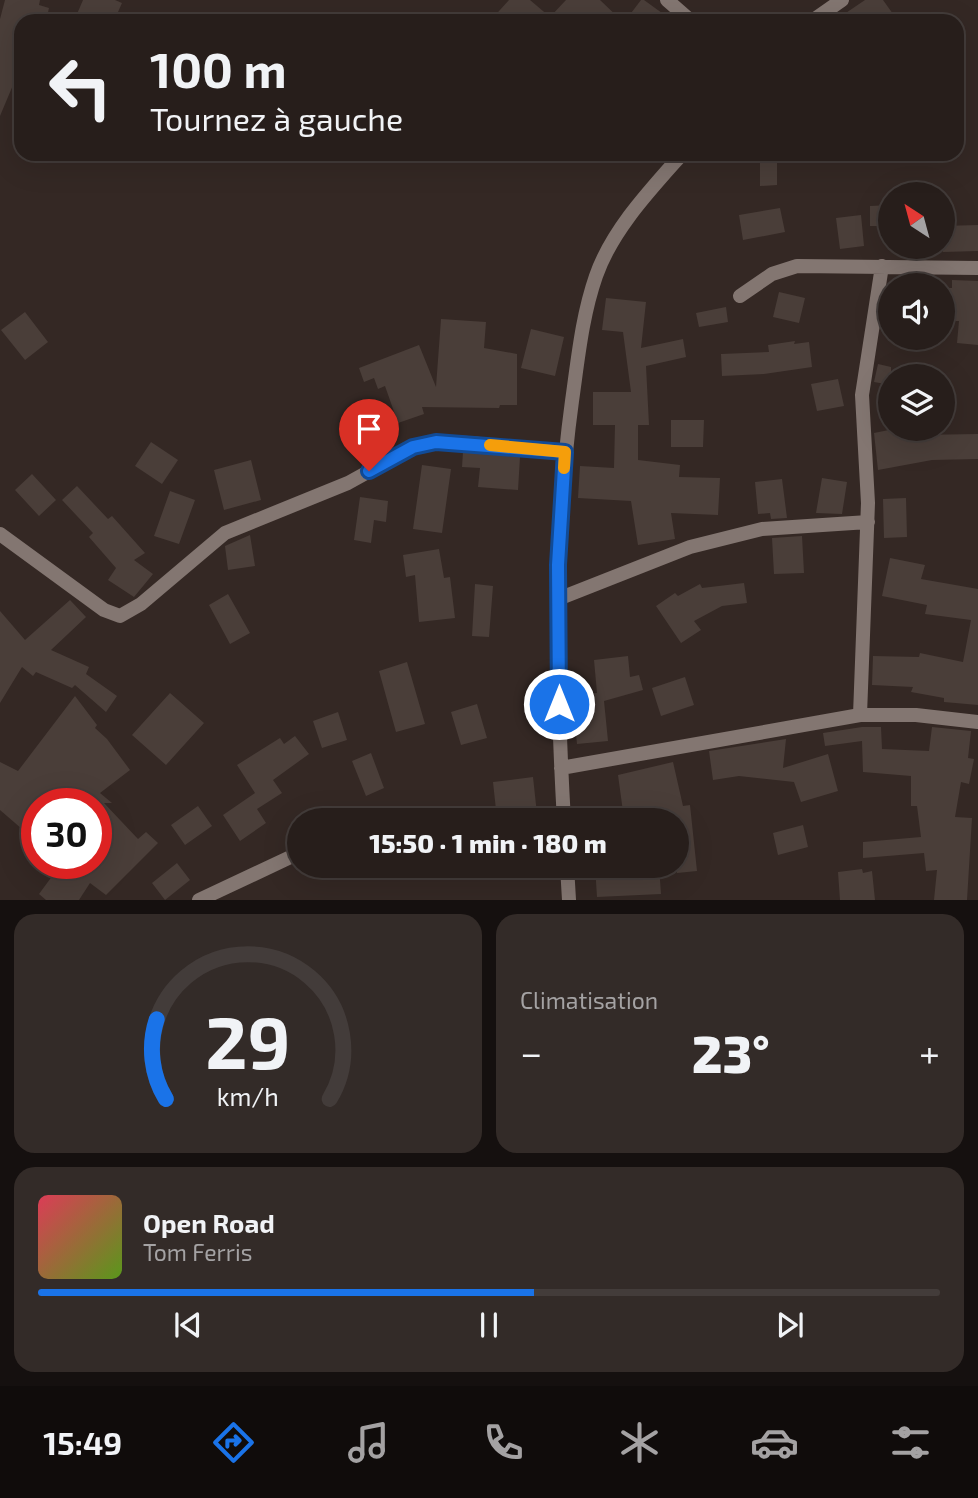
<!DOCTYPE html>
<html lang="fr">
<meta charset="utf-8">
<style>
body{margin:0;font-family:"Exo 2",sans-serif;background:#332b28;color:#f1f3f6;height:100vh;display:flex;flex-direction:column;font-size:26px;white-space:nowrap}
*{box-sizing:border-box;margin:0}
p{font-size:23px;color:#a4a2a3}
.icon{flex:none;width:38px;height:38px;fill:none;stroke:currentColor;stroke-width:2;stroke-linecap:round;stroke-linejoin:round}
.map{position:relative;height:900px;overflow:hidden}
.side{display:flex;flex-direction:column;gap:14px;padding:14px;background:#15100f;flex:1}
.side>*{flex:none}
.hud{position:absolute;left:14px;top:14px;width:950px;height:147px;border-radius:21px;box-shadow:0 7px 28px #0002,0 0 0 2px #433c3a;background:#271e1b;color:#f1f3f6;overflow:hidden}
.needle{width:46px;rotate:324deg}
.fabs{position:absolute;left:878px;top:182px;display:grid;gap:14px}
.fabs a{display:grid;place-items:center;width:77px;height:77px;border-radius:50%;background:#271e1b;box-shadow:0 7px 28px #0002,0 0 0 2px #433c3a;font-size:35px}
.speed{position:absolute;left:21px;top:788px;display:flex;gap:14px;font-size:35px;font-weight:700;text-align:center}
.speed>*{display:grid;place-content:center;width:91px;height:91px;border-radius:50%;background:#271e1b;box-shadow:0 7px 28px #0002,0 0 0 2px #433c3a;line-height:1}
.speed .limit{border:10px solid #d22;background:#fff;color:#111}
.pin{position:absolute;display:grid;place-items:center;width:60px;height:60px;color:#fff;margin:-72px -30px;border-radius:50% 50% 50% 0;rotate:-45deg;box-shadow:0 0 7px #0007}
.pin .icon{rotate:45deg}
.me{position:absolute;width:77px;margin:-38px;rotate:0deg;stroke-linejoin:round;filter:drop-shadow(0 0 5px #0008)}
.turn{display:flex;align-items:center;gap:24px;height:147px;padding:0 21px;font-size:32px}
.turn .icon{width:91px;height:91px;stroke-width:2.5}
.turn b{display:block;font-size:49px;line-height:60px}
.big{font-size:52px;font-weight:800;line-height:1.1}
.side .widget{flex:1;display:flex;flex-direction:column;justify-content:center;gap:10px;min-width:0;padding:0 24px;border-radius:21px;background:#332b28}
.side .dial{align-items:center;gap:0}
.dial svg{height:182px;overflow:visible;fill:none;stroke:#433c3a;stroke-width:7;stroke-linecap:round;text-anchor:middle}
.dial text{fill:#f1f3f6;stroke:none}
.song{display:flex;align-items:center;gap:21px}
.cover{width:84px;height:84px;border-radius:10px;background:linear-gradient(135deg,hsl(350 70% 55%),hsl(90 70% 35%))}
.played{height:7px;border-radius:4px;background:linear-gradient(90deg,#1a73e8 55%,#433c3a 55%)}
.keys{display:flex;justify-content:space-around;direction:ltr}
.heat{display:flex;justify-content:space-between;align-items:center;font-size:38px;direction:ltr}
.side .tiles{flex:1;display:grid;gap:14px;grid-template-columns:1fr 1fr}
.widget:last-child{grid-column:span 2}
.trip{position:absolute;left:287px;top:808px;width:402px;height:70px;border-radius:35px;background:#271e1b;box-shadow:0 7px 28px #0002,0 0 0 2px #433c3a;font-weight:800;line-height:70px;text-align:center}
.tabs{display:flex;height:112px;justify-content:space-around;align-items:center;background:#100c0b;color:#a4a2a3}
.tabs .icon{width:49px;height:49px}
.tabs .active{color:#1a73e8}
.tabs b{font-size:32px;color:#f1f3f6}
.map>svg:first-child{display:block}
.building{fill:#4a3e39}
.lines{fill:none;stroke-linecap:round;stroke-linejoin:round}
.minor{stroke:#837671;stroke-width:14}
.route-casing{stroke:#114b97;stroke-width:18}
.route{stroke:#1a73e8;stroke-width:12}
.slow{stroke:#f59e0b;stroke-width:12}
</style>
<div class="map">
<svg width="978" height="900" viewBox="0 0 978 900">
<rect width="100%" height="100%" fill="#342824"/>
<path class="building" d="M5,0H40L39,5L49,8L46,21H21V66L0,116V19Z
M83,0H115L122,3L114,21H74Z
M509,0H530L550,17L566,0H600L622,21H490Z
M641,0H644L673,21H625Z
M865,0H883L898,21H834Z
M760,154H777V185L760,186Z
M891,205V226H870V206Z
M780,208L785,232L743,240L739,215Z
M861,215L864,246L840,249L836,218Z
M978,225V251L943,252V226Z
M952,280L978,281V345L957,343L959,321H943V288H952Z
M779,292L805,298L799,323L773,317Z
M606,298L646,302L641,348L683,339L686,357L646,366L649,425H638V460L680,465L679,477L720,478L718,515L671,513L675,539L638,545L631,501L578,498L580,466L614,468L615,425H593V392H631L623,332L602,330Z
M726,307L728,322L699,327L696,313Z
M25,312L48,342L25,360L1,330Z
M441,319L486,322L484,348L517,354V405H500L499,408L422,407L424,414L398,423L385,386L378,389L374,378L364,382L359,368L419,345L436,387Z
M531,329L564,337L555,376L521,368Z
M795,341L794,344L809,342L812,367L764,374L722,376L721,354L769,352L768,345Z
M878,364L891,367V385L874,382Z
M838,379L844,406L817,411L811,384Z
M671,420H704L703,447H671Z
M894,429H917L918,435L978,434V459L932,460L878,470L874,433Z
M151,442L178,460L162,484L135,466Z
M463,452L520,457L518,490L478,487L480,468L462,467Z
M251,460L261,500L224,510L214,470Z
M422,465L451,469L442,533L413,529Z
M32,474L56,500L39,516L15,490Z
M822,478L847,482L842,514L816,513Z
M782,479L787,518L771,519L770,513L758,514L755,482Z
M77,486L108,519L112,516L145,553L134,560L153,574L134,597L108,580L116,568L89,537L93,533L62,500Z
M170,491L195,500L179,544L154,536Z
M360,497L388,501L386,522L374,520L371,543L354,540Z
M906,498L907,537L884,538L883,499Z
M250,535L255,566L228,570L225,546Z
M802,536L804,573L774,574L772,538Z
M439,549L444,578L450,577L455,618L419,622L415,575L406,577L403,555Z
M890,558L925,565L921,579L978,589V705L944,702V698L911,692L913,687L872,685L873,656L919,657L920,653L963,662L971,620L925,614L927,605L882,596Z
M744,583L747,603L722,606L694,621L701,630L681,643L656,606L675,593L678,596L700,584L702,588Z
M475,584L493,586L489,637L472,636Z
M228,594L250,633L230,644L209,605Z
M70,600L86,617L51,650L89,667L86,674L117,696L106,712L75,685L72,688L36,672L33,676L22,667L0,703V611L25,640Z
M628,656L630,677L639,675L643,690L604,701L608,741L577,744L572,695L597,693L594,660Z
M407,662L425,724L396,732L379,671Z
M685,677L694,705L661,716L652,688Z
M170,693L204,723L166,765L132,735Z
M75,696L97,725L95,728L107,739L130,770L100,793L112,803H104L138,839L146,832L158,843L106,895L90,883L79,900H46L39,894L53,875L35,863H96V803H37V842L0,810V762L18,771Z
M477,704L487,738L461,745L451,712Z
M338,712L347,740L322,748L313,721Z
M862,727H881L882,749L929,751L932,727L971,731L968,758L974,759L969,784L961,782L955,817L972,818L967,900H934L937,870L926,871L924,853L863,858V842L921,837L917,806H911V776L863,772L862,741L825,746L823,733Z
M295,736L309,754L273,780L282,793L257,809L266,823L240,841L223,815L255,793L237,765L280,738L284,744Z
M786,739L783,768L828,754L838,791L801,802L794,782L739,776L713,780L709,751Z
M371,753L384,788L366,796L352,761Z
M673,762L683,806L690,805L697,871L677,873V816L651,821H644V816L624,819L618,775Z
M533,777L537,814L497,819L493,782Z
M198,806L212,826L185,845L171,825Z
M803,825L808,847L778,855L773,833Z
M177,863L190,880L165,900L152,883Z
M595,866H659L661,894L597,897Z
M862,869L863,873L872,871L875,900H840L838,872Z"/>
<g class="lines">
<path class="minor" d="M667,0L691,21
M812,21L842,0
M740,296L772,274L797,266L978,268
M0,534L104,610L120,616L141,604L225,533L348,483L413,447L436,442L469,443L565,452
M558,599L690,547L762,529L868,522
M860,715L868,503L862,395L882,266
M561,768L860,715H916L978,722
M373,821L390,813
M564,821C556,681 553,540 572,401C578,359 582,316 596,276C612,230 650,190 682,154
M567,866L569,900
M199,900L299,853"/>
</g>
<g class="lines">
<g class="route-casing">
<path id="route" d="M369,471L413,447L436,442L565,452L558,565L559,704"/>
</g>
<use href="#route" class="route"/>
<path class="slow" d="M490,445L565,452L564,468"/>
</g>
</svg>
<div class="fabs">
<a><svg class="needle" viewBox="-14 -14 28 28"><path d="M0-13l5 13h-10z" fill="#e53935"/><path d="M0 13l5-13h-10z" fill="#a4a2a3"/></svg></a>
<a><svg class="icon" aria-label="sound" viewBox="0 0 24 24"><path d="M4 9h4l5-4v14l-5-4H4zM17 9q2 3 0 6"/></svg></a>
<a><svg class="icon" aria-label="layers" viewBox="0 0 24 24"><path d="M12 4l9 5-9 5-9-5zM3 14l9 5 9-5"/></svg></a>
</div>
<div class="speed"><div class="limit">30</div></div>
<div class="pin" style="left:369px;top:471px;background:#d93025"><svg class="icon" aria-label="arrive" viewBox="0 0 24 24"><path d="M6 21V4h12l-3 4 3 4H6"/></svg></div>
<svg class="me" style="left:559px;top:704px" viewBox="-20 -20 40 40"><circle r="17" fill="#1a73e8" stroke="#fff" stroke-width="3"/><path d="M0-11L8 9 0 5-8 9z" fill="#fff"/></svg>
<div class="trip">15:50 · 1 min · 180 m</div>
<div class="hud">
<div class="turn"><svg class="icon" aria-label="left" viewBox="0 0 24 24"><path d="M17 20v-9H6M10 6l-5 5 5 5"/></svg><div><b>100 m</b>Tournez à gauche</div></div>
</div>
</div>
<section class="side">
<div class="tiles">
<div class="widget dial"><svg viewBox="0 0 100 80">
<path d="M14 69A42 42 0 1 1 86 69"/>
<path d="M14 69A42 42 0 0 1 10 34" stroke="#1a73e8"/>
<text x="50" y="56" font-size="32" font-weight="700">29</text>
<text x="50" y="72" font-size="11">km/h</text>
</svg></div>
<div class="widget"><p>Climatisation</p>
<div class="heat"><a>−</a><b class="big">23°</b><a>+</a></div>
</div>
<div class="widget">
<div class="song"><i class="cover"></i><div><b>Open Road</b><p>Tom Ferris</p></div></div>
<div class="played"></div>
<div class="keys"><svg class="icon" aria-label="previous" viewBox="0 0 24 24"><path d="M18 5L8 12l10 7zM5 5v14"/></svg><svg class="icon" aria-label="pause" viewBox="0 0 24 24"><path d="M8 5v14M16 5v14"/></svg><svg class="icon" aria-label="next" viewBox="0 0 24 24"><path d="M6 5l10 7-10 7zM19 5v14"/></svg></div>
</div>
</div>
</section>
<nav class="tabs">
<b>15:49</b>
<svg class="icon active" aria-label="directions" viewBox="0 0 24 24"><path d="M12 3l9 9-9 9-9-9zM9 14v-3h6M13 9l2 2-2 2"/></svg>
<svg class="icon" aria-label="music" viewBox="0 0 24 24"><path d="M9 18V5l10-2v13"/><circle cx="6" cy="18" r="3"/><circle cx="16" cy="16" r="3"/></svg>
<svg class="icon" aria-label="phone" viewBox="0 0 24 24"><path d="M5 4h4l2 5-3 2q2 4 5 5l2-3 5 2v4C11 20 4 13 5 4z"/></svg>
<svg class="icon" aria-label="climate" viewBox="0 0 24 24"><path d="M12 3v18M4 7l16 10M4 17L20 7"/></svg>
<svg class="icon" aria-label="car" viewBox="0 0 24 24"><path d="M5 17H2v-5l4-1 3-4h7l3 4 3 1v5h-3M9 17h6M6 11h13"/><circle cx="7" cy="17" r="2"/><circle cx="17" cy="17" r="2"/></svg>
<svg class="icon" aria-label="filters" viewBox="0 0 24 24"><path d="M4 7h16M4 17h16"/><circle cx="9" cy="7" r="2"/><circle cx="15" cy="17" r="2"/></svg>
</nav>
